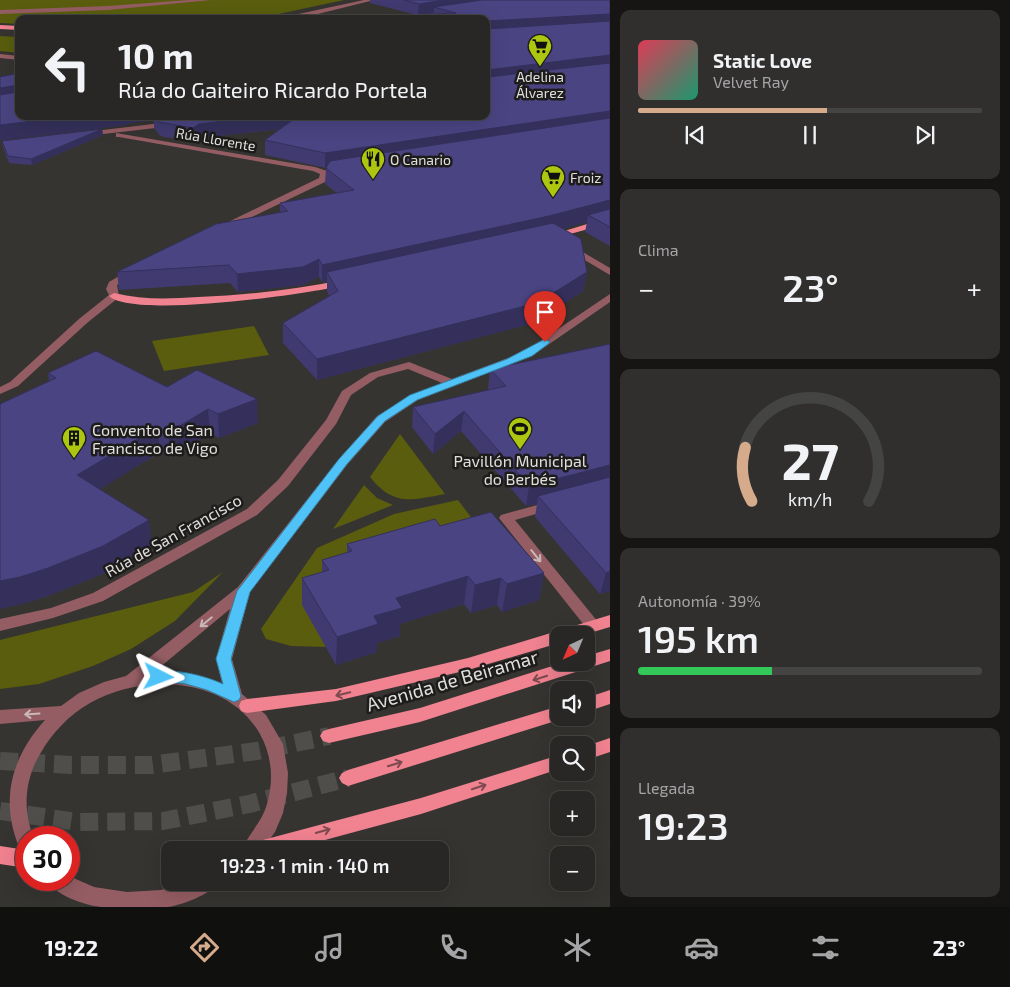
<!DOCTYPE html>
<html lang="es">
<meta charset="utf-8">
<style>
body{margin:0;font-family:"Exo 2",sans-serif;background:#302f2d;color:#f1f3f6;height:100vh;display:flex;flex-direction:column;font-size:19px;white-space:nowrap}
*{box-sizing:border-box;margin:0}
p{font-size:16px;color:#a5a5a7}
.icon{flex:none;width:28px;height:28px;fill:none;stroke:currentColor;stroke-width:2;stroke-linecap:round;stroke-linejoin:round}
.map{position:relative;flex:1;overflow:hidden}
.details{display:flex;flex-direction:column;gap:10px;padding:10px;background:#161514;width:400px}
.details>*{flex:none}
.guide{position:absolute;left:15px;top:15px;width:475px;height:105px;border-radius:10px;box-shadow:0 5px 20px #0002,0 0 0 1px #444442;background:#282725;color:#f1f3f6;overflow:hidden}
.needle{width:32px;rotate:224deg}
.controls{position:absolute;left:550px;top:626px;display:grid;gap:10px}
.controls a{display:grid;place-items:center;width:45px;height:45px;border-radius:10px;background:#282725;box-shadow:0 5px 20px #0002,0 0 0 1px #444442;font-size:25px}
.speed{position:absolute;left:15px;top:826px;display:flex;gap:10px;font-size:25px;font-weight:700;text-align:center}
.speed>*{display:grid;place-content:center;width:65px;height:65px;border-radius:50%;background:#282725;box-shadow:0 5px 20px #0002,0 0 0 1px #444442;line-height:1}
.speed .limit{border:8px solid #d22;background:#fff;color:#111}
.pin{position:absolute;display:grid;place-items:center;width:42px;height:42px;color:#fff;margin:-51px -21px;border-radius:50% 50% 50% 0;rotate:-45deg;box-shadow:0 0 5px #0007}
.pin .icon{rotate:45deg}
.me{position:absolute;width:55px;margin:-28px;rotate:93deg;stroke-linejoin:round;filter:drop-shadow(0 0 4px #0008)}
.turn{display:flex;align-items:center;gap:18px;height:105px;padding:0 20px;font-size:22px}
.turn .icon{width:65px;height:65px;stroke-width:2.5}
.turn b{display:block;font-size:35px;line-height:42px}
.big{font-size:38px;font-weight:600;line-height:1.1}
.details .card{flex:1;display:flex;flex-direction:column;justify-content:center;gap:8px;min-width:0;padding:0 18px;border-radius:10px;background:#302f2d}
.details .dial{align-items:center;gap:0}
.dial svg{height:130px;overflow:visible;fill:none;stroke:#444442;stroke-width:7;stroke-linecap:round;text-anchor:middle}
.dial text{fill:#f1f3f6;stroke:none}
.song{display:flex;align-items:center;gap:15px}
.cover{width:60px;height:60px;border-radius:8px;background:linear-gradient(135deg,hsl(350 70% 55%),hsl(160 70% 35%))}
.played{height:5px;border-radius:2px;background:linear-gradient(90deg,#d6ab8b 55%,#444442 55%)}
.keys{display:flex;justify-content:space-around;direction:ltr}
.heat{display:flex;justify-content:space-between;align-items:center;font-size:28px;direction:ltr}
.charge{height:8px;border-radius:4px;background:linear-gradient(90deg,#34c759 39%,#444442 0)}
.trip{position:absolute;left:161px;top:841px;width:288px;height:50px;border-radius:10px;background:#282725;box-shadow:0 5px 20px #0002,0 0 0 1px #444442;font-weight:600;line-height:50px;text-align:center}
.dock{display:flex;height:80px;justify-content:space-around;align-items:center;background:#10100f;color:#a5a5a7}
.dock .icon{width:35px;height:35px}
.dock .selected{color:#d6ab8b}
.dock b{font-size:22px;color:#f1f3f6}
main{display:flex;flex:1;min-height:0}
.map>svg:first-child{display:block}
.green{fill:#595d0d}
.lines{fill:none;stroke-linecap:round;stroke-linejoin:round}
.major-tunnel{stroke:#504e4b;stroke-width:18;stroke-dasharray:18 9;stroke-linecap:butt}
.minor{fill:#945d63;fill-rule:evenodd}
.major{fill:#f18290;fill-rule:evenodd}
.wall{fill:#403a70}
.shaded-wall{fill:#34305b}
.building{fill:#4a4482;stroke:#34305b}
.oneway{stroke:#c9b8b8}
.oneway2{stroke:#7c4a4f}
.route{fill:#4fc3f7;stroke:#337fa1}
.labels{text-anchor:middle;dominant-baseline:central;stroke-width:5;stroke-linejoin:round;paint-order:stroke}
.far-poi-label{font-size:14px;fill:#e0dfdd;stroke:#1d1c1a;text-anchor:start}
.far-street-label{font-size:14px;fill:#e0dfdd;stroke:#1d1c1a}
.poi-label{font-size:16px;fill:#e0dfdd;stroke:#1d1c1a;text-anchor:start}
.street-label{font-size:16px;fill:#e0dfdd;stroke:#1d1c1a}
.near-street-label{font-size:19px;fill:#e0dfdd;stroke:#1d1c1a}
</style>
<main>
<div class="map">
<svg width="610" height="907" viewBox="0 0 610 907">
<rect width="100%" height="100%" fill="#363431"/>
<path class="green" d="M0,0H344L255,19H19V24L0,23Z
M0,36L19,37V53L0,51Z
M254,326L269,355L164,371L152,341Z
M400,434L445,494C412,500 394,507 370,477Z
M364,485L377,498L393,505L333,529Z
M458,500L495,549L327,647L291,646L266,639L261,629L317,548L394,514Z
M223,572L175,621L131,649L93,666L39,684L0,689V640L193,592Z"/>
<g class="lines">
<path class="major-tunnel" d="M0,761L71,765H150L257,751L329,736
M0,811L78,822L163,821L249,804L348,778"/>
<path class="minor" d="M189,0H211L108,10L0,14V10L108,6Z
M364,0H374L310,16L275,19Z
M0,54L19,56V60L0,58Z
M170,122H173V126L86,136L82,134L86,132Z
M116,133L315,167L327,171L328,177L325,182L225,230L222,229V225L319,178L320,174L313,171L119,137H116Z
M569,244L610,268V275L566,249V245Z
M133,268L138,271L136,273L117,285L119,296L118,298L87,323L18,386L0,394V387L10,382L79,319L109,295L106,289L109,282Z
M610,294V302L532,356L418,400L385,422L347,465L250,592L232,659L242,694L266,715L283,744L288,773L287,793L283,813L275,832L262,850H242C249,833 262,822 267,804C274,780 272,756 260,734C227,676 143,673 90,703C69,715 52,733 40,754C25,779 22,810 34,838H26V849L19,847C0,800 11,758 45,720L0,724V710L61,706L79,693L104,682L126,676L238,587L339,459L377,416L410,396L442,383L408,369L378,377L351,395L336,424L288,486L257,515L103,601L53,618L0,631V619L51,608L93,593L247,509L278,480L326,420L342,391L370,373L409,362L452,379L524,352ZM230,609L216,659L222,683L192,674L153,673Z
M552,501L557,502L559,505L557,508L515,520L598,622L601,626L598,630L593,632L588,630L499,518L501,515Z
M69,876L94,887L127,892L161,890L187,882H218C212,894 180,906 167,907C149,907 119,907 101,907C85,905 55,896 48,880H69Z"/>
<path class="major" d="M0,25L19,26V30L0,29Z
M610,217V223L552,239L548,236Z
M342,280L345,281V285C309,294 134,319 109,296L114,293C142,300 169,299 198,297C246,295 294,290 342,280Z
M610,615V627L583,635H559V643L468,670L336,701L247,713L241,711L239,706L241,701L247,699L336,689L468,658Z
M610,649V661L420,722L329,743L323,741L320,736L323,731L329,729L420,708L565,662H586V656Z
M610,690V704L586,712V698Z
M559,706V718H565L348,786L342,783L339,778L342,773L348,770Z
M610,738V752L586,760V746Z
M559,755V769L421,814L288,850H250L252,844L259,841L421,798Z
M0,846L26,850V868L0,864Z"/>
</g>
<path class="wall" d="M370,0H610V246L585,232L587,222L562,229L587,272L583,291L534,323L317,380L283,343V323L329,296L327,291V281L322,282L319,277L303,285L238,292L230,283L119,290L117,272L280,212V203L337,193L325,184L326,168L265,155V140L280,129L199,138L194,142L160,136L154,128V120L131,123L126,125L0,140V77L19,116H486L417,15L370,3Z
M102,129L103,135L32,165L9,163L3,147L2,141Z
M610,344V591L600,594L535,517L537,504L526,506L461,431L433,454L412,427L413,407L489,390L488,389L490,369Z
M48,373L167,387L258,423L219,438L210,433L171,457L160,452L100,489L152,546L107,572L53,594L26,603L49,381Z
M440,526L544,573L539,600L502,612L497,605L471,613L464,604L400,624V636L377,643V652L336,665L302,605V578L322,572V560L347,553V544Z"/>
<path class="shaded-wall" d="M443,0H515L434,7V13L418,15L419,4Z
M610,14V25L486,33V24L487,21Z
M610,55V68L486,83V73L487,70Z
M18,85L19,99L0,102V88Z
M610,111V125L325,168V153Z
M75,116H153L154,120L131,123L126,125L0,140V125Z
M263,116H305V126L199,138L194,142L193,128L199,124Z
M102,129L103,135L32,165L31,159Z
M610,200V216L588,215L587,222L547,233L327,272V281L322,282V265Z
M319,259V277L303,285L238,292L237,274Z
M587,272L583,291L534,323L317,380V359Z
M257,399L258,423L219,438L218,414Z
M208,409L210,433L171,457L168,433Z
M464,411L461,431L433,454L435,434Z
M158,427L160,452L81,501L77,475Z
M610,465V485L538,496L537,504L526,506L529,486Z
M149,520L152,546L107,572L53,594L26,603L0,609V581Z
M610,571V591L600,594L606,573Z
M544,573L539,600L502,612L507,584Z
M468,576L464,604L400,624V636L377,643V652L336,665L337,637L374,616L396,598Z
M501,578L497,605L471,613L475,585Z"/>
<path class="building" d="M404,0H443L419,4Z
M482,0H610V14L487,21L486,24V19H339L456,13L434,7Z
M610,21V55L487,70L486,73V28L487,29Z
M610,63V111L325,153L265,140L298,116H486V76L488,77Z
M19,73V116H75L0,125V95L17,92L18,85L0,88V77Z
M155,116H263L199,124L193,128L159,122Z
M610,118V200L549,216L322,265L319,259L303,267L237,274L229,265L117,272L216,224L288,211L280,203L354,190L326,168L330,161Z
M102,129L31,159L8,156L2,141Z
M610,209V227L588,215Z
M553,223L581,239L587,272L537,303L317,359L283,323L338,291L327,272Z
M610,344V465L529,486L464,411L435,434L413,407L506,386L490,369Z
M96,351L167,387L197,370L257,399L218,414L208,409L168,433L158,427L77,475L149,520L103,546L48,568L20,577L0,581V404L56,378L48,373Z
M610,477V571L606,573L538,496Z
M491,512L544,573L507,584L501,578L475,585L468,576L396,598L402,608L374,616L378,624L337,637L302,578L329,570L322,560L352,551L347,544L435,519L440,526Z"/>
<defs><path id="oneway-shaft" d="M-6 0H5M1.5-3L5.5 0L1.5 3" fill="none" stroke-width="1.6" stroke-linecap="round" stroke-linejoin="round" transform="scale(1.25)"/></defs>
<g class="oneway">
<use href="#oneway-shaft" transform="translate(536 556) rotate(51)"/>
<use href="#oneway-shaft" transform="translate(206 622) rotate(141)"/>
<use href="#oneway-shaft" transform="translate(32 714) rotate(176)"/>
</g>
<g class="oneway2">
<use href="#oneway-shaft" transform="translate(540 678) rotate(162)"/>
<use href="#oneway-shaft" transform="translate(343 694) rotate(167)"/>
<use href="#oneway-shaft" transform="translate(395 764) rotate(-17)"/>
<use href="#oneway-shaft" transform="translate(479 787) rotate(-18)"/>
<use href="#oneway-shaft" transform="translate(323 831) rotate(-16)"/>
</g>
<path class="route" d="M545,339L550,342L548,344L532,356L417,400L385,421L347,464L250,592L231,659L241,696L239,700L234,702L207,690L186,684L154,681L152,677L154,673C172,667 206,676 223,684L216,659L237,591L339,459L378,416L410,395L507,359Z"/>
<defs>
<g id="supermarket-pin" transform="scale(1.25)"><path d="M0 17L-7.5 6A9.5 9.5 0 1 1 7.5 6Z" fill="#adc610" stroke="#1d1c1a"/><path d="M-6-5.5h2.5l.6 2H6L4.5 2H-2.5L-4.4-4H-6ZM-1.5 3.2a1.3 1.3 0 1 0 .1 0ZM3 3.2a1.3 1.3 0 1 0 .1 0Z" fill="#111"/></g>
<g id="restaurant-pin" transform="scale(1.25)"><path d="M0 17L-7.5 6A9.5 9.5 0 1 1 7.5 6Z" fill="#adc610" stroke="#1d1c1a"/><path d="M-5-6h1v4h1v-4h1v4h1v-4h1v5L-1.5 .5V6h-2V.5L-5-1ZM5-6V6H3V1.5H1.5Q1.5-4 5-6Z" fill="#111"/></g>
<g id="stadium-pin" transform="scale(1.25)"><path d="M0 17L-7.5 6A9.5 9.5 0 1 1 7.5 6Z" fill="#adc610" stroke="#1d1c1a"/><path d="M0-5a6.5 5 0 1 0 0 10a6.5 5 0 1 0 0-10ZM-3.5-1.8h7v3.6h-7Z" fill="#111"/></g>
<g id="building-pin" transform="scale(1.25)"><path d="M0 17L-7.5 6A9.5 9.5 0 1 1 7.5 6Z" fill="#adc610" stroke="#1d1c1a"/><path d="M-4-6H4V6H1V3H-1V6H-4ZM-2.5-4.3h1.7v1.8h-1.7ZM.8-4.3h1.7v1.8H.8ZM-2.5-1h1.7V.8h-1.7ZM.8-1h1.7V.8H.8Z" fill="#111"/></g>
</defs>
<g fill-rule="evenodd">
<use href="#supermarket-pin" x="540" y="46"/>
<use href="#restaurant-pin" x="373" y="159"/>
<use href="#supermarket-pin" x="553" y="177"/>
<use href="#stadium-pin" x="520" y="429"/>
<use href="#building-pin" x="74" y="438"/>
</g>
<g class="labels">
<g class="far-poi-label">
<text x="540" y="76" text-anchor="middle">Adelina<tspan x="540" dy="16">Álvarez</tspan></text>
<text x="390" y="159">O Canario</text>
<text x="570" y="177">Froiz</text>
</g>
<g class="far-street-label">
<text transform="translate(216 139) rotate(10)">Rúa Llorente</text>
</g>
<g class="poi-label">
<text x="92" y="429">Convento de San<tspan x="92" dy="18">Francisco de Vigo</tspan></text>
<text x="520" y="460" text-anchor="middle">Pavillón Municipal<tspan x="520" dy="18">do Berbés</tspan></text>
</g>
<g class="street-label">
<text transform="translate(173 535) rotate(-29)">Rúa de San Francisco</text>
</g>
<g class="near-street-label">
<text transform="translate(452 680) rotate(-16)">Avenida de Beiramar</text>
</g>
</g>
</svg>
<div class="controls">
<a><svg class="needle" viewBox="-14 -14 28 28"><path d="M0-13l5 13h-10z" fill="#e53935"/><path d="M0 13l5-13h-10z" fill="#a5a5a7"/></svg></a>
<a><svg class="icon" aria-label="sound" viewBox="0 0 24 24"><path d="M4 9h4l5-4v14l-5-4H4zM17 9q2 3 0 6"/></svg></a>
<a><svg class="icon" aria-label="search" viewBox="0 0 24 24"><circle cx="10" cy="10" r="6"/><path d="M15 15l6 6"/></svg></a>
<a>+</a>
<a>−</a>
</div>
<div class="speed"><div class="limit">30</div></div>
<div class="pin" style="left:545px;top:342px;background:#d93025"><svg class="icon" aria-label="arrive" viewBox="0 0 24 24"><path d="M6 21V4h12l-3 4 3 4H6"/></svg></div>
<svg class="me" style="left:159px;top:677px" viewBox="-20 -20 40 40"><path d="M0-17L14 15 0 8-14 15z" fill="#4fc3f7" stroke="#fff" stroke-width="4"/></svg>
<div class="trip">19:23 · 1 min · 140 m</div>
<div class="guide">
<div class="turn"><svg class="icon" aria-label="left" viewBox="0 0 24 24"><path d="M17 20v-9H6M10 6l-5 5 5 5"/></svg><div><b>10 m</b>Rúa do Gaiteiro Ricardo Portela</div></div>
</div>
</div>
<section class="details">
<div class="card">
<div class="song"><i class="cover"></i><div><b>Static Love</b><p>Velvet Ray</p></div></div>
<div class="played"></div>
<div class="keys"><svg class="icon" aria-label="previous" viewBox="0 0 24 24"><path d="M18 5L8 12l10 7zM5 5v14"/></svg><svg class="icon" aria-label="pause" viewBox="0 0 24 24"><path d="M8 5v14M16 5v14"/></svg><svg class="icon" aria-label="next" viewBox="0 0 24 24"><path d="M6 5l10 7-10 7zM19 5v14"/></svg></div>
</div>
<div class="card"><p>Clima</p>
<div class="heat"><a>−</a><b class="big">23°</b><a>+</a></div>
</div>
<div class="card dial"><svg viewBox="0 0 100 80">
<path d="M14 69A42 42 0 1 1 86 69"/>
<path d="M14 69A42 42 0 0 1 10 36" stroke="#d6ab8b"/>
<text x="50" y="56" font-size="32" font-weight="700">27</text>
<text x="50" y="72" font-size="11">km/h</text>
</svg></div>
<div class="card"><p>Autonomía · 39%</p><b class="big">195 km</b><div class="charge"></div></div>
<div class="card"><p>Llegada</p><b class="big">19:23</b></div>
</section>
</main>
<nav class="dock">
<b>19:22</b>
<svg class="icon selected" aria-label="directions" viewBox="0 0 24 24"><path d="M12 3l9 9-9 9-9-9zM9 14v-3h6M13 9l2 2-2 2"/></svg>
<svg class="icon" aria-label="music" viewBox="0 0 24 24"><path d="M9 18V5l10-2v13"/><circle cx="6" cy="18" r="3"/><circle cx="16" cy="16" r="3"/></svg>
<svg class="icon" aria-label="phone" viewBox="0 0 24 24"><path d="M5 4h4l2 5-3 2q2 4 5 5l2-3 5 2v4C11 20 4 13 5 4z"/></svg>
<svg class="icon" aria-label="climate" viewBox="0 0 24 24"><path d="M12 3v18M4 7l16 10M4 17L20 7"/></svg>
<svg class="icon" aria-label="car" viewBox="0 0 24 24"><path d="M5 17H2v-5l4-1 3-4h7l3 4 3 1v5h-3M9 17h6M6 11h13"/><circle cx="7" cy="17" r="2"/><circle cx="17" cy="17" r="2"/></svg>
<svg class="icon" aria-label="filters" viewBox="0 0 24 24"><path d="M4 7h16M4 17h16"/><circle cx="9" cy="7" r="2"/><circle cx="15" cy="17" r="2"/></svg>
<b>23°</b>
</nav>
